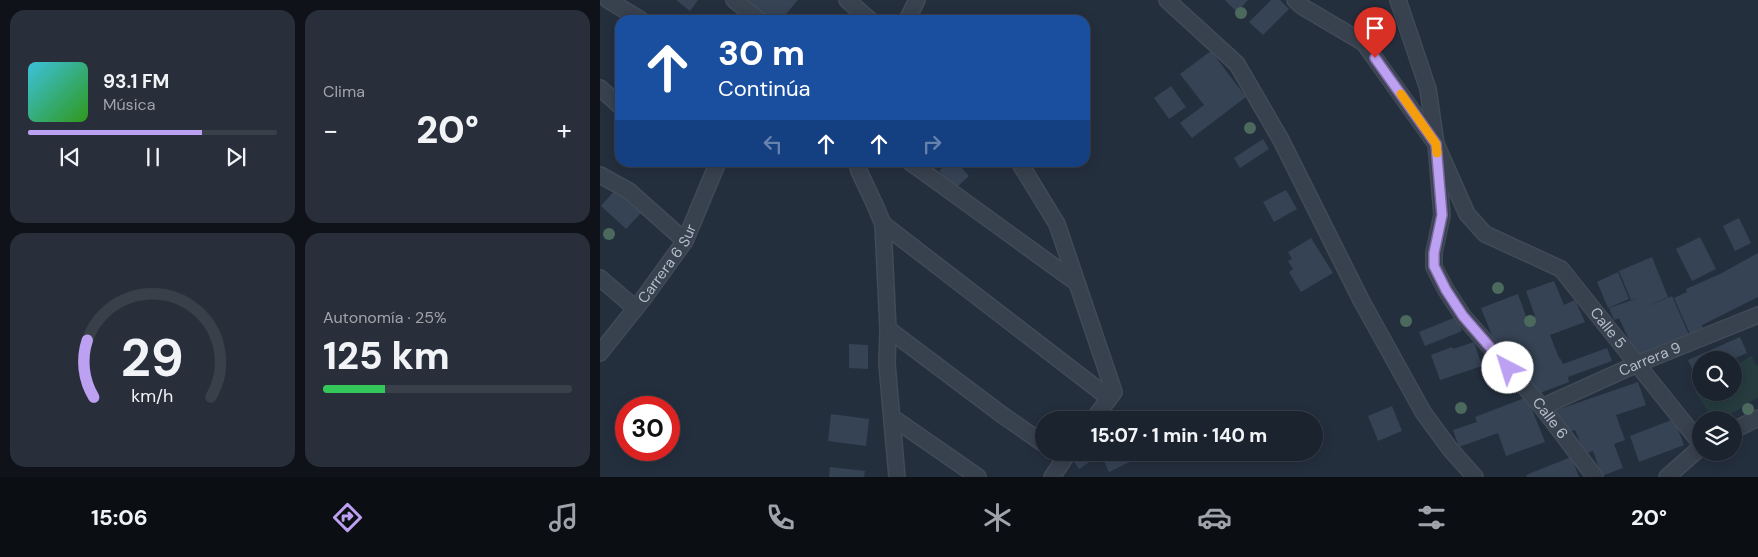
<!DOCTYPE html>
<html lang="es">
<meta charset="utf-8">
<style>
body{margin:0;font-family:"DM Sans",sans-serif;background:#282f3a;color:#f1f3f6;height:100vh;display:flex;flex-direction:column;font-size:19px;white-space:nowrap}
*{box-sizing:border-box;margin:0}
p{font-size:16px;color:#a0a4aa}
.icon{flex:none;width:28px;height:28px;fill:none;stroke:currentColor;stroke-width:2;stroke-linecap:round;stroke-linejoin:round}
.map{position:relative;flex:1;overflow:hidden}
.sheet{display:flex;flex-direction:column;gap:10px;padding:10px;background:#0f1319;width:600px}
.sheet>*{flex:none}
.top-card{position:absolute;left:15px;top:15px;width:475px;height:152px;border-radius:15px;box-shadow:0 2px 12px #0003,0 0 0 1px #39404a;background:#1a4fa0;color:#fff;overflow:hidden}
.fabs{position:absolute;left:1092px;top:351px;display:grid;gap:10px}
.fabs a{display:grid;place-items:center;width:50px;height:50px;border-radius:50%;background:#1b232e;box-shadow:0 2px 12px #0003,0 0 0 1px #39404a;font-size:25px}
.speed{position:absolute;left:15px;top:396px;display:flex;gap:10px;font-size:25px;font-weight:700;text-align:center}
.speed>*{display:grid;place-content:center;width:65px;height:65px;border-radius:50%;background:#1b232e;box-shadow:0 2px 12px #0003,0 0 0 1px #39404a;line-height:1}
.speed .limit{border:8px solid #d22;background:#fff;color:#111}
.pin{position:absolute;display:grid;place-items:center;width:42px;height:42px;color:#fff;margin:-51px -21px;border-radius:50% 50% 50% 0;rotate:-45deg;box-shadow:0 0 5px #0007}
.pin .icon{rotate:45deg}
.me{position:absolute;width:55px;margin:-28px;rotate:320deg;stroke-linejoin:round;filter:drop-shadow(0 0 4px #0008)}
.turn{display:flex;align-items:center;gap:18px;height:105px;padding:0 20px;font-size:22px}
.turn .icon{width:65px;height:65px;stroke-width:2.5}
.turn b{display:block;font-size:35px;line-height:42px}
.lanes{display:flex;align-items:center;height:48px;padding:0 20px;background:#0003;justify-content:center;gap:25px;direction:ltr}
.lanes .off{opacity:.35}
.big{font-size:38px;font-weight:800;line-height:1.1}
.sheet .widget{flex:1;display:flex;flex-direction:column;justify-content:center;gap:8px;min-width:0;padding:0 18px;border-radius:15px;background:#282f3a}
.sheet .dial{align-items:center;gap:0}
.dial svg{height:130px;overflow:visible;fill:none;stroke:#39404a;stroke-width:7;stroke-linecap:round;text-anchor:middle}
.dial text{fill:#f1f3f6;stroke:none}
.song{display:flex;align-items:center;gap:15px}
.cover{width:60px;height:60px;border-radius:8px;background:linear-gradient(135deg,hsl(190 70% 55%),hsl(110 70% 35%))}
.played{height:5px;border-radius:2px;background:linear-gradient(90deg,#bca0f2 70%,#39404a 70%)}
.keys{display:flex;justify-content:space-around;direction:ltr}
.heat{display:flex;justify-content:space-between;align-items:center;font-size:28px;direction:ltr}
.charge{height:8px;border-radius:4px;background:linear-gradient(90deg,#34c759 25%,#39404a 0)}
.sheet .tiles{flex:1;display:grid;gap:10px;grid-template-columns:repeat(2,1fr)}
.trip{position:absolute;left:435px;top:411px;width:288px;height:50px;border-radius:25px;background:#1b232e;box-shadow:0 2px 12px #0003,0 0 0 1px #39404a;font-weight:800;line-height:50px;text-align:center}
.menu{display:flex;height:80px;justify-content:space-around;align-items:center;background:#0b0e12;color:#a0a4aa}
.menu .icon{width:35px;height:35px}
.menu .current{color:#bca0f2}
.menu b{font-size:22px;color:#f1f3f6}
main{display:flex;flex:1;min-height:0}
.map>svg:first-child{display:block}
.green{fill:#263c3f}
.building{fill:#364354}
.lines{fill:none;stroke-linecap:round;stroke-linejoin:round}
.street-casing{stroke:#414a57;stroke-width:18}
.street{stroke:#38414e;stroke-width:15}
.tree{fill:#4b6a5d}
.route-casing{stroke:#7a689d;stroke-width:12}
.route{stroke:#bca0f2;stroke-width:9}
.slow{stroke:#f59e0b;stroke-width:9}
.labels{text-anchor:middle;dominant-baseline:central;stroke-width:5;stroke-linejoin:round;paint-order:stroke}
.street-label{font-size:15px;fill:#b4bcc9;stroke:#1d2633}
</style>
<main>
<section class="sheet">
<div class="tiles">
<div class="widget">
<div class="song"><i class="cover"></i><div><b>93.1 FM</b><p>Música</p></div></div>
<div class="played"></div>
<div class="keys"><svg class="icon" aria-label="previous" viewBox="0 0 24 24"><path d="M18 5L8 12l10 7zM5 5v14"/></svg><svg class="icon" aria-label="pause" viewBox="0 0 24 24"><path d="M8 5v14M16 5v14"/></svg><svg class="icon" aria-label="next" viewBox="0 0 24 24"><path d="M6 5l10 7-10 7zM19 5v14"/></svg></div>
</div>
<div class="widget"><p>Clima</p>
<div class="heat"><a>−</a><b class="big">20°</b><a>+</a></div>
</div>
<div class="widget dial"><svg viewBox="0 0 100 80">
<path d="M14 69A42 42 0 1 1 86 69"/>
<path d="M14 69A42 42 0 0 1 10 34" stroke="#bca0f2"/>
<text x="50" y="56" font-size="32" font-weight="700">29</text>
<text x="50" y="72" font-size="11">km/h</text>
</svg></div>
<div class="widget"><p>Autonomía · 25%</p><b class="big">125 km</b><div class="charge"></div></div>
</div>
</section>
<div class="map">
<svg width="1158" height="477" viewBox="0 0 1158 477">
<rect width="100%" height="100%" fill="#242f3e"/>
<path class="green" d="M1151,356L1158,367V397L1122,420H1114L1095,392L1101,388V392H1134V367Z"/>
<path class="building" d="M76,0H98L90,11Z
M148,0H198L181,20H164L145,3Z
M625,0H648L637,12Z
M671,0H680L689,9L663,35L649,22Z
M611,51L646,97L592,138L580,123L604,105L580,74Z
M571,86L586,107L569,119L554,98Z
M663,139L669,149L640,168L634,158Z
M348,162H356L369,176L355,189L339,171Z
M15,190L41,213L26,229L1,206Z
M686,190L697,209L674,222L663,202Z
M1139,218L1151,243L1135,251L1123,226Z
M1100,237L1116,269L1092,281L1076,249Z
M711,238L733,273L701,292L689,272L693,269L688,261L692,259L688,252Z
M1158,253V297L1102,325L1103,328L1090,334L1074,298L1087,292L1086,289L1120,274Z
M1052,257L1068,297L1043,308L1072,296L1089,335L1036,355L1019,318L1014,320L1009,308L1038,298L1031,300L1019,271Z
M1018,272L1029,299L1008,308L997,282Z
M954,281L964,305L975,300L985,322L950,335L959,358H960L963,364L1007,348L1012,361L968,377L969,382L935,395L926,370L915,374L906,350L899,353L881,308L918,294L927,319L935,316L926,291Z
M856,317L862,331L825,346L819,332Z
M1140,337L1147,353L1131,360H1101V373L1095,376L1088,360Z
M874,342L882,366L840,380L831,355L852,347L853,349Z
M249,344L268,345V369L249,368Z
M1038,382L1046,405L1016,415L1025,440L1014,444L1023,468L1002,476L993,451L985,454L975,430L963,434L954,411Z
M927,397L945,442L906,456L898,433L859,447L853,430L877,422L875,417Z
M792,406L802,431L778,441L768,416Z
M231,414L269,419L266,446L228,441Z
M1074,419L1084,445L1039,462L1030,436Z
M475,452H490L494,459L479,469L470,456Z
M500,452H527L532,461L509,472Z
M971,457L979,477H927L926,475Z
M230,467L265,471L264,477H229Z"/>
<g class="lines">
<g class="street-casing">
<g id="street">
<path d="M8,0L41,20"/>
<path d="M134,0L159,20"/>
<path d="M247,0L270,20"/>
<path d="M567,0L637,64L681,140L761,300L823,412L850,449L875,477"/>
<path id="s1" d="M695,0L703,7L764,43L836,144L842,215L834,253V267L846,290L863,316L942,407L995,477"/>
<path id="s2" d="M798,0L828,89L836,144L867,214L885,234L961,269L1101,444"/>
<path d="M307,20L317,0"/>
<path d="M0,88L20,106"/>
<path d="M257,162L259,171L275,205L283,224L288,329L287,364L297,477"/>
<path d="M310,162L477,283"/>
<path d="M419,162L457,224L514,392L493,420"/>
<path d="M0,175L29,191L85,241"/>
<path d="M283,224L509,398"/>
<path d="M0,278L35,308"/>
<path d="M288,329L401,414L444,444"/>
<path id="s3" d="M0,353L43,299L85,241L118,162"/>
<path id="s4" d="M942,407L1037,364L1158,315"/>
<path d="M293,418L378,477"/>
<path d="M1134,430L1158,418"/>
<path d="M452,477L469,452"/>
<path d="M1067,477L1101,447"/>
</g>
</g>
<use href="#street" class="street"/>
</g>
<g class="tree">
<circle cx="641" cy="13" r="6"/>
<circle cx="650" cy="128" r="6"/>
<circle cx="9" cy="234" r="6"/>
<circle cx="898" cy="288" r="6"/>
<circle cx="806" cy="321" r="6"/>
<circle cx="930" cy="321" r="6"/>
<circle cx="861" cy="408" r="6"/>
<circle cx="1148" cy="409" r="6"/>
</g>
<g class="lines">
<g class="route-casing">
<path id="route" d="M775,58L836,144L842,215L834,253V266L846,290L863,316L908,368"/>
</g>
<use href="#route" class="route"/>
<path class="slow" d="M801,94L836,144L837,153"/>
</g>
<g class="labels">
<g class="street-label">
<text stroke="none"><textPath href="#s3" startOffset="112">Carrera 6 Sur</textPath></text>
<text stroke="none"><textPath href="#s2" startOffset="412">Calle 5</textPath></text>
<text stroke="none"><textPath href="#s4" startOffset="118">Carrera 9</textPath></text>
<text stroke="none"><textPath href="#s1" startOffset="521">Calle 6</textPath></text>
</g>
</g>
</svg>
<div class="fabs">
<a><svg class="icon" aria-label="search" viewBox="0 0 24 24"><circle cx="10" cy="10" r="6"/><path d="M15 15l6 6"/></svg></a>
<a><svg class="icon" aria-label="layers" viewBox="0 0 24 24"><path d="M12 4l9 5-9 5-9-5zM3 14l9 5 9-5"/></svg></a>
</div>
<div class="speed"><div class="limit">30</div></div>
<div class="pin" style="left:775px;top:58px;background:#d93025"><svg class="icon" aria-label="arrive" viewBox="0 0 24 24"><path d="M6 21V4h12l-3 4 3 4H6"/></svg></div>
<svg class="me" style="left:908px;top:368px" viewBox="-20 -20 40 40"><circle r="19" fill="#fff"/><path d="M0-13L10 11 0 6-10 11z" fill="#bca0f2"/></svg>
<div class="trip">15:07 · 1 min · 140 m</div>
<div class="top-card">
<div class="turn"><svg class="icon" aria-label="ahead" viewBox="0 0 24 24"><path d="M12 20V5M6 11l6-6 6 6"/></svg><div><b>30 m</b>Continúa</div></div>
<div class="lanes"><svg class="icon off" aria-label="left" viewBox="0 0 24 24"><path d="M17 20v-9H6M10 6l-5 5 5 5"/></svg><svg class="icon" aria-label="ahead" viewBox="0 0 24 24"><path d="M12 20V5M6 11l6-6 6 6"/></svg><svg class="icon" aria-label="ahead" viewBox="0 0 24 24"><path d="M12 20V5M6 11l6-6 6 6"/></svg><svg class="icon off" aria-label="right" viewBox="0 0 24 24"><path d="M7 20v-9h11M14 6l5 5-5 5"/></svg></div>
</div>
</div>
</main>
<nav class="menu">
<b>15:06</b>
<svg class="icon current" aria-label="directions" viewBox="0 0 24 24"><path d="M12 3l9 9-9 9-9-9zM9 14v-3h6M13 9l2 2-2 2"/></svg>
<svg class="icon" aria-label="music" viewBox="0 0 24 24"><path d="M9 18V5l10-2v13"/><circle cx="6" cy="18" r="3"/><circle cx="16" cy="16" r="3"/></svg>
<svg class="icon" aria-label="phone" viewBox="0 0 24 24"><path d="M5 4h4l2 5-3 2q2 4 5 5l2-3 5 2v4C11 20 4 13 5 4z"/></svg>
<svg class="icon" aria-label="climate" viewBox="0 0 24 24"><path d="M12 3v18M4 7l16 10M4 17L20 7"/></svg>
<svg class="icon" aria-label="car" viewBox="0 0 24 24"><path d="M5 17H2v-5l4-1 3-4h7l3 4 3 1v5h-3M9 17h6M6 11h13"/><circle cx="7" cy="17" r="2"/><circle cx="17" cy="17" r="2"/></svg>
<svg class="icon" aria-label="filters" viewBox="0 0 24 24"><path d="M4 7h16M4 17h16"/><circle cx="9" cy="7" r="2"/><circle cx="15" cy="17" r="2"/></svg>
<b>20°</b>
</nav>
